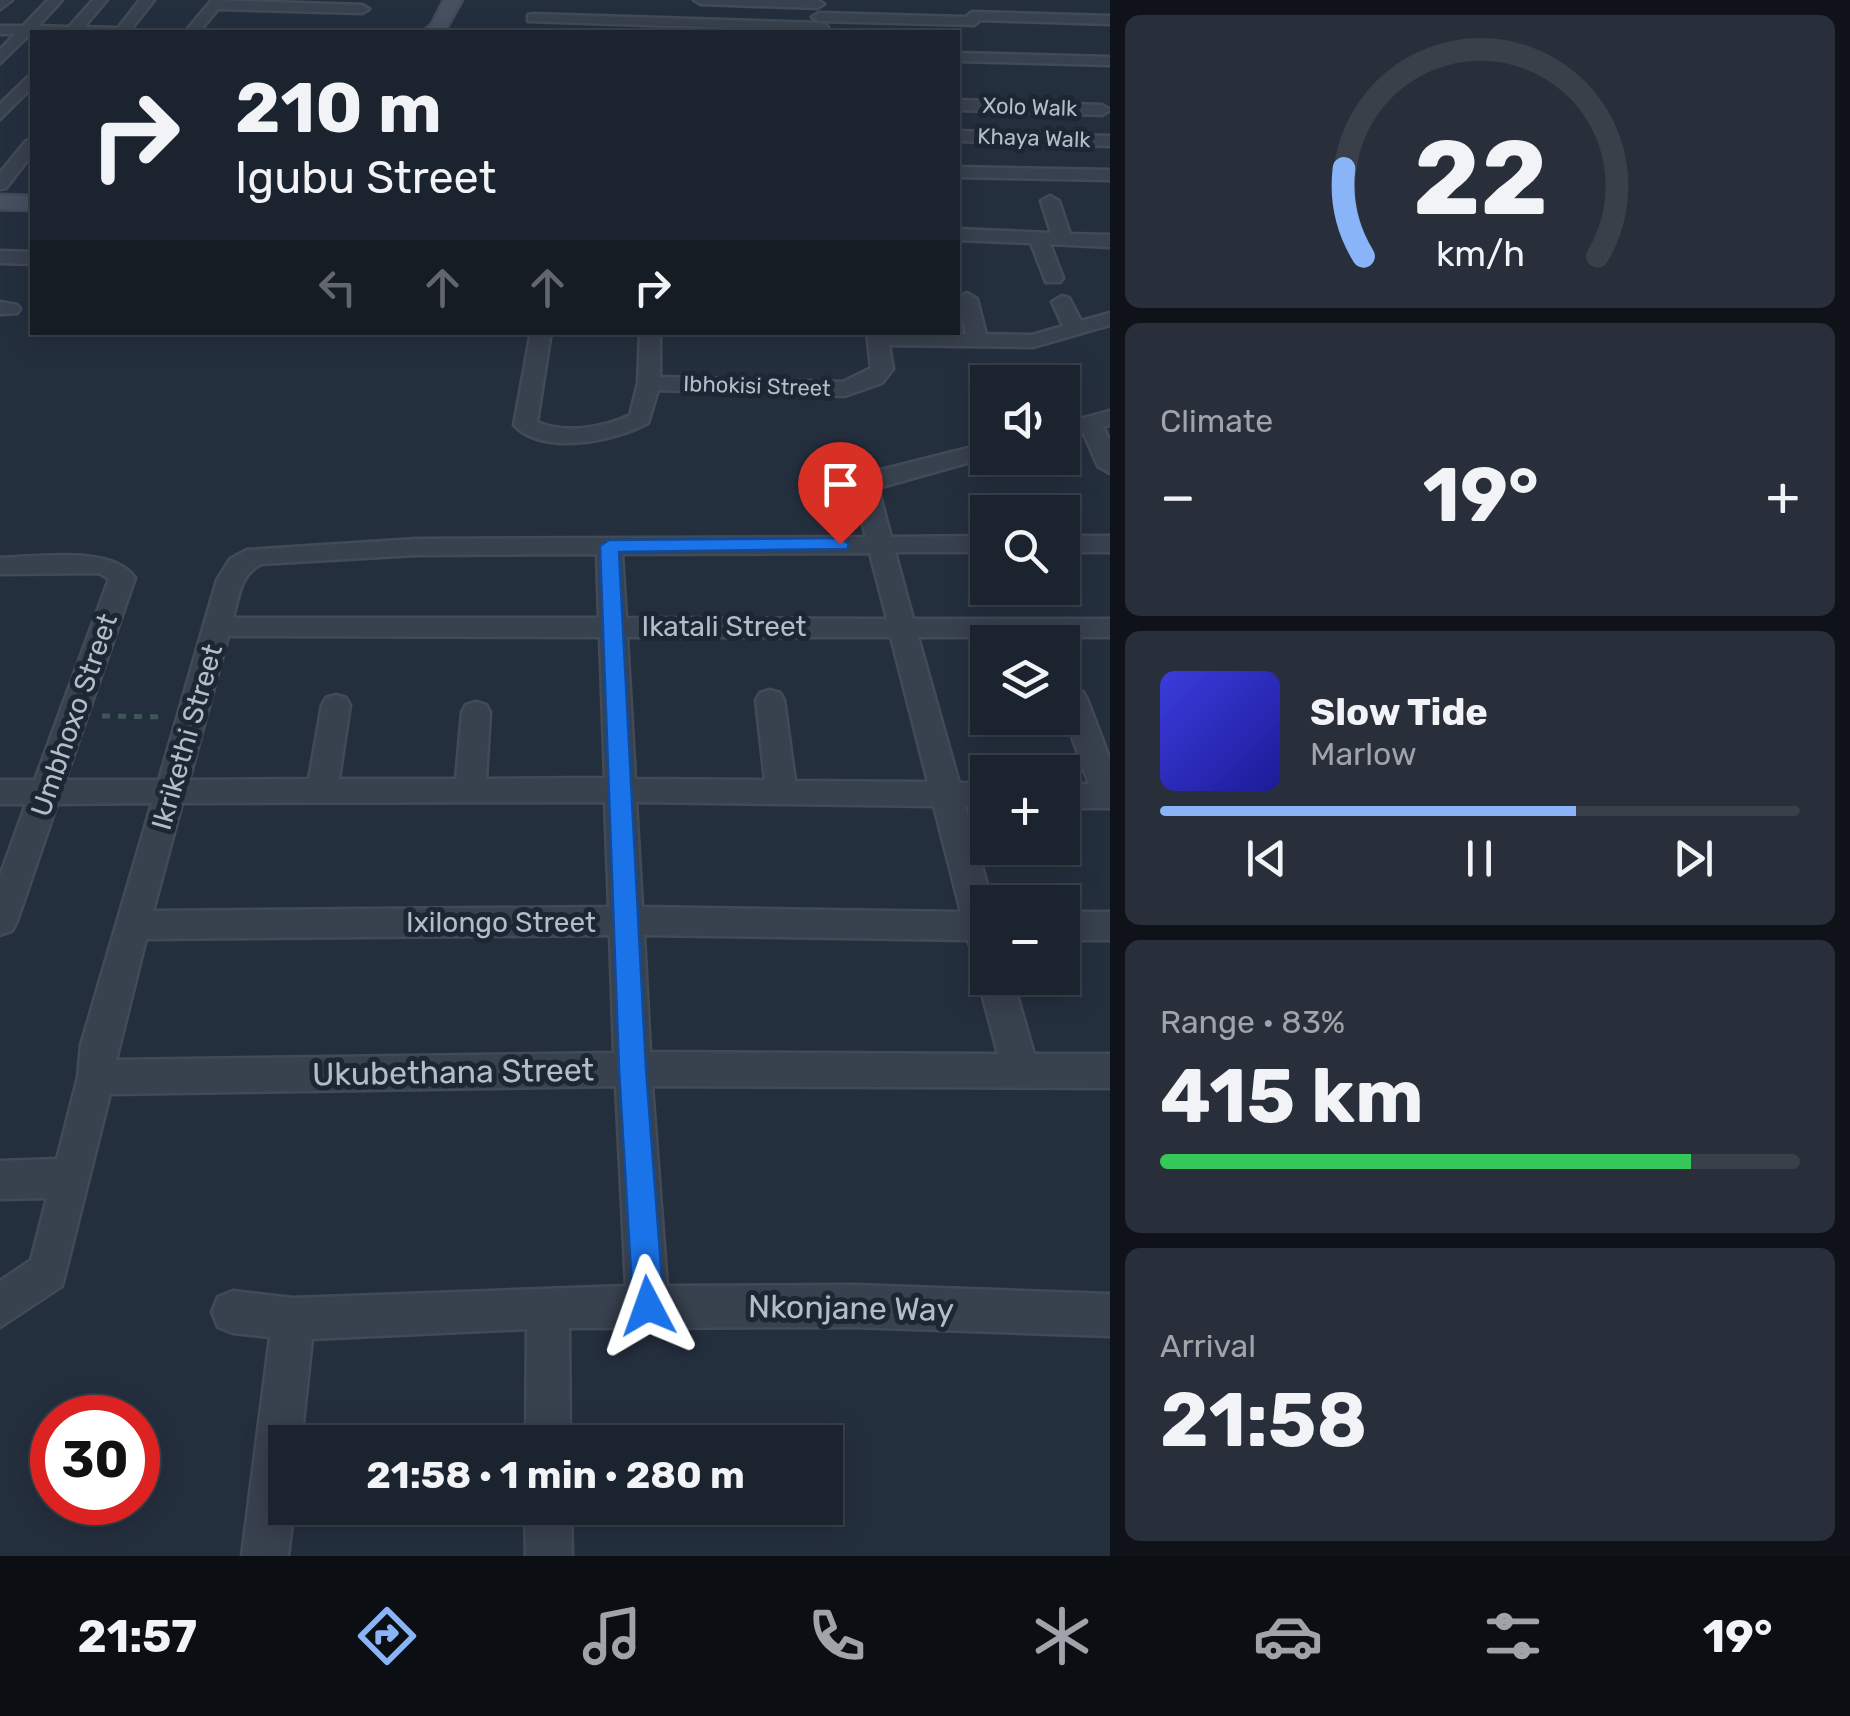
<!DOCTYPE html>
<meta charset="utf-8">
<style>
body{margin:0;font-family:Rubik,sans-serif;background:#282f3a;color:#f1f3f6;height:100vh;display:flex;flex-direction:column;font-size:38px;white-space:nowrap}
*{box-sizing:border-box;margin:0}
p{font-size:32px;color:#a0a4aa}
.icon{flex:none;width:55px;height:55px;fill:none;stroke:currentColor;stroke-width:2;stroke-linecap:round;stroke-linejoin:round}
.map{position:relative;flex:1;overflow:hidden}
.sheet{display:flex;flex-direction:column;gap:15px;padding:15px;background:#0f1319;width:740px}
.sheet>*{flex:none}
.guide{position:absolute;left:30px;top:30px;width:930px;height:305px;border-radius:0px;box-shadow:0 5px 25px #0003,0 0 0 2px #39404a;background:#1b232e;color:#f1f3f6;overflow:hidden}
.controls{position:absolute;left:970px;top:365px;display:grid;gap:20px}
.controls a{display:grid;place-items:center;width:110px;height:110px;border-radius:0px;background:#1b232e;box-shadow:0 5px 25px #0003,0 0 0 2px #39404a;font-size:50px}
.speed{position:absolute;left:30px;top:1395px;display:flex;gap:20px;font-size:50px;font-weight:700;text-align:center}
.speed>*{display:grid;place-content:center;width:130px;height:130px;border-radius:50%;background:#1b232e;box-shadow:0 5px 25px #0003,0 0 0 2px #39404a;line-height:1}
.speed .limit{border:15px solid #d22;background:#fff;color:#111}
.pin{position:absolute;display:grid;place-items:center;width:85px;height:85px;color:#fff;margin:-102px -42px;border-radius:50% 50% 50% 0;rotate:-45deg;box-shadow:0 0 10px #0007}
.pin .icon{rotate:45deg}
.me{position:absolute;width:110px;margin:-55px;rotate:356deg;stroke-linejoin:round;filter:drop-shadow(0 0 8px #0008)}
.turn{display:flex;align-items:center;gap:35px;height:210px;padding:0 40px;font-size:45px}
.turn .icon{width:130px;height:130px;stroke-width:2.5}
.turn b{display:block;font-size:70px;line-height:85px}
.lanes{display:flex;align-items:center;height:95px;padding:0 40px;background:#0003;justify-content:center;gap:50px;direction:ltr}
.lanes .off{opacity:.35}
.big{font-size:75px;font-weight:700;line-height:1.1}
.sheet .widget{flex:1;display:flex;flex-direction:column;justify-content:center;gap:15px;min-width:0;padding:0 35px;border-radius:15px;background:#282f3a}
.sheet .dial{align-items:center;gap:0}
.dial svg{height:260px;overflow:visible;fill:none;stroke:#39404a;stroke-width:7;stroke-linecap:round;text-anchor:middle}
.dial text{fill:#f1f3f6;stroke:none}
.song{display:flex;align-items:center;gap:30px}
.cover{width:120px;height:120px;border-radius:15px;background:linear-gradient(135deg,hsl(240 70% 55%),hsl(240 70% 35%))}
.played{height:10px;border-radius:5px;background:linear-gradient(90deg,#8ab4f8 65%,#39404a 65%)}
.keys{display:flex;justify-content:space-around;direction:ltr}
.heat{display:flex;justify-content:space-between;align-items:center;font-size:55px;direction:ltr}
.charge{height:15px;border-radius:8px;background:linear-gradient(90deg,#34c759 83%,#39404a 0)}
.trip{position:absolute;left:268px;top:1425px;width:575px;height:100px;border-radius:0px;background:#1b232e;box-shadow:0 5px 25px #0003,0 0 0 2px #39404a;font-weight:700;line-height:100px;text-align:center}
.dock{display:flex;height:160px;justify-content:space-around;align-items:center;background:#0b0e12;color:#a0a4aa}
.dock .icon{width:70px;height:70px}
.dock .current{color:#8ab4f8}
.dock b{font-size:45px;color:#f1f3f6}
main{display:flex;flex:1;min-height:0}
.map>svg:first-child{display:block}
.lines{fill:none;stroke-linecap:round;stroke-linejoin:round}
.street-casing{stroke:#414a57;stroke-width:5}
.secondary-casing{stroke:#414a57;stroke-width:5}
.path{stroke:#3f5557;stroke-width:5;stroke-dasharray:8 8;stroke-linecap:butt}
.street{fill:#38414e;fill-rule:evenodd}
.secondary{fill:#465061;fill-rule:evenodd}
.route{fill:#1a73e8;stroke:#114b97;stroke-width:2.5}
.labels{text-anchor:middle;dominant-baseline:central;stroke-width:10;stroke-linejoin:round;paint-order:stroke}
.far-street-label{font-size:22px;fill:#b4bcc9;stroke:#1d2633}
.street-label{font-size:28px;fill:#b4bcc9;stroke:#1d2633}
.near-street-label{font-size:32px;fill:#b4bcc9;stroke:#1d2633}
</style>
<main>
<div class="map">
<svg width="1110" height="1556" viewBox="0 0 1110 1556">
<rect width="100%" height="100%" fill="#242f3e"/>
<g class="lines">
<g class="street-casing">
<path id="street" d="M0,0H12L0,9Z
M48,0H62L38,26L69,27L93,0H107L84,27L118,28L140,0H154L132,28L138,32H32L0,63V50L15,34H0V26H23Z
M212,0L362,5L369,9L362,13L218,9L199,32H185Z
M694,0H817L824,4L817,8L701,4Z
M972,12L1110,16V24L980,20L974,25L819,21L812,17L819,13L966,17Z
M533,14L821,23L828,27L821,31L528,21V15Z
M958,53L1110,57V65L958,61Z
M32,73V87L0,119V104Z
M958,100L1102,105L1110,110L1102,115L958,110Z
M958,131L1110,136V146L958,141Z
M32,139V154L6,188L0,189V173L26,141Z
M958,167L1110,170V180L958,177Z
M1050,196L1059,201L1070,234L1110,235V247L1050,244L1063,278L1060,282H1046L1031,243L958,240V229L1051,233L1041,201Z
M0,251L32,252V264L0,263Z
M967,293L977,299L986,334L1032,335L1063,326L1052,302L1062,296L1069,298L1081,321L1110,313V325L1033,347L889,345L893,369L882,383L845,396L658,390L648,423C615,441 543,456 514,425L531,332H551L537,422C564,434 604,428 630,415L638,383L640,332H660V377L843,382L871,368L867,332L966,334L958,298Z
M0,302L17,305L20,309L17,313L0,314Z
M1110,411V425L1103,427L1110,441V473L1098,466L1083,432L1062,438V424Z
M988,443V457L878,488L891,537L988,536V552H895L913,619H1110V637H918L959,783H988V807L965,806L992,902H988V965L976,961L968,940L644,935L650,1052L998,1054L978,978L988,966V978H1012L1034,1054H1110V1088L652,1086L667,1286L854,1285L1110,1294V1336L854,1327L569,1328L570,1442H526L527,1329L312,1339L301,1442H285V1508H294L288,1556H242L270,1337L233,1333L218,1327L212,1312L218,1297L233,1291L293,1298L626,1286L616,1086L110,1094L62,1286L0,1327V1281L31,1260L47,1198L0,1199V1161L57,1159L78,1077L81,1045L152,803L57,804L17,921L12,931L0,935V876L26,804H0V780H35L109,579L99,573L0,574V558C37,557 113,545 135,578L65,780H159L217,580L230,559L247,550L416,539L866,537L853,486L869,473ZM870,553L887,619L626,618L622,554ZM597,554L599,618H233C239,596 240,575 261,564L416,555ZM228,636L600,637L605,778L486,779L490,712L486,705L476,702L466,705L462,712L456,779H339L350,705L346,698L336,695L326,698L322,705L309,779L189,780ZM627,637H891L928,782L795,781L784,700L780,693L770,690L760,693L756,700L765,780L635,779ZM605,802L609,907L153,911L182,803ZM636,802L934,806L961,912L642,907ZM610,935L614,1053L116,1060L146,939Z
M1062,536H1110V552H1062Z
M1073,689L1083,692L1087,699L1110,760V808H1062V784H1089L1062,709V693Z
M1062,912H1110V940H1062Z
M525,1508H571L572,1556H526Z"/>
</g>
<g class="secondary-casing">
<path id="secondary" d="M444,0H462L444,32H423L432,24Z
M0,195L32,196V210L0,209Z"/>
</g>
<path class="path" d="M102,716L166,717"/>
<use href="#street" class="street"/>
<use href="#secondary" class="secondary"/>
</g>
<path class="route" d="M840,538L849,544L847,549L619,552L646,1069L664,1306L659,1317L648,1322L637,1317L633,1306L619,1069L600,546L609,540Z"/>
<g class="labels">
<g class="far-street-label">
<text transform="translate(1030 107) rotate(2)">Xolo Walk</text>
<text transform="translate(1034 138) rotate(2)">Khaya Walk</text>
<text transform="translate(757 386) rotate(2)">Ibhokisi Street</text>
</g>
<g class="street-label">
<text x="724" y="626">Ikatali Street</text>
<text transform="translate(74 715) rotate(-71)">Umbhoxo Street</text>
<text transform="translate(187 737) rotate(-74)">Ikrikethi Street</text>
<text x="501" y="922">Ixilongo Street</text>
</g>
<g class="near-street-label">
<text transform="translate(453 1072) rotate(-1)">Ukubethana Street</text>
<text transform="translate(851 1308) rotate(1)">Nkonjane Way</text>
</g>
</g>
</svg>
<div class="controls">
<a><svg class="icon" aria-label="sound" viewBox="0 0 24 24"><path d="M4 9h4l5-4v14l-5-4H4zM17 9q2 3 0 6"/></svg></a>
<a><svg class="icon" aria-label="search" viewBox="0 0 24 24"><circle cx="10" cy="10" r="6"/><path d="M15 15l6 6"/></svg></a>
<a><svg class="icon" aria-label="layers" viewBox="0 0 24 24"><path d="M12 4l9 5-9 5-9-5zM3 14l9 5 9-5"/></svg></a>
<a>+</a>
<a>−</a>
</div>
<div class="speed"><div class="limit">30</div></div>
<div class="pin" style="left:840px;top:544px;background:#d93025"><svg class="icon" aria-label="arrive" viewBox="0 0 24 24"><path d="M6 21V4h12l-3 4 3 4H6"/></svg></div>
<svg class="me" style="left:648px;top:1306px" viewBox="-20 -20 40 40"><path d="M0-17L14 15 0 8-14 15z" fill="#1a73e8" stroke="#fff" stroke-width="4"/></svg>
<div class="trip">21:58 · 1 min · 280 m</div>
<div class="guide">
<div class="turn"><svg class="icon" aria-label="right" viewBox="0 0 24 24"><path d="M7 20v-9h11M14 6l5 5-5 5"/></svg><div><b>210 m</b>Igubu Street</div></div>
<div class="lanes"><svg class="icon off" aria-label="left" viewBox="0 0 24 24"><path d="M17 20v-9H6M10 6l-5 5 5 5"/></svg><svg class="icon off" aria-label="ahead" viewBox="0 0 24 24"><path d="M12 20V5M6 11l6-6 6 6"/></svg><svg class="icon off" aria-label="ahead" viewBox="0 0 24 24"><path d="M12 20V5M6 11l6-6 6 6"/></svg><svg class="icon" aria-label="right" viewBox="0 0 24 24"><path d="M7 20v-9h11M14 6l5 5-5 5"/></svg></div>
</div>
</div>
<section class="sheet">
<div class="widget dial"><svg viewBox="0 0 100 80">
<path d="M14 69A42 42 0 1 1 86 69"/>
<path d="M14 69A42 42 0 0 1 8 42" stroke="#8ab4f8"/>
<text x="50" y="56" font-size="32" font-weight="700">22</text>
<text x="50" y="72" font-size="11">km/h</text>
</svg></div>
<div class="widget"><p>Climate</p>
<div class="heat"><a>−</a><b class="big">19°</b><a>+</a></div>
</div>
<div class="widget">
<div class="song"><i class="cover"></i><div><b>Slow Tide</b><p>Marlow</p></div></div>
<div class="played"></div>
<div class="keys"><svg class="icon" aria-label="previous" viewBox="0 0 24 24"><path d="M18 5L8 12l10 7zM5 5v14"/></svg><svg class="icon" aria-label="pause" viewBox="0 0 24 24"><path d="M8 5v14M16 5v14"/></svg><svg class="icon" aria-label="next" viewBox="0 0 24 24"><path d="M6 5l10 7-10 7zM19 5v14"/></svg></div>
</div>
<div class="widget"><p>Range · 83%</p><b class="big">415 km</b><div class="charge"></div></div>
<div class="widget"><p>Arrival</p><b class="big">21:58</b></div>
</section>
</main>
<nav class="dock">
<b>21:57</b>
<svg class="icon current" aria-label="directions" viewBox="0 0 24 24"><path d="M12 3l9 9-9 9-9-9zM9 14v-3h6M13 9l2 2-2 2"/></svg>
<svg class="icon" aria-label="music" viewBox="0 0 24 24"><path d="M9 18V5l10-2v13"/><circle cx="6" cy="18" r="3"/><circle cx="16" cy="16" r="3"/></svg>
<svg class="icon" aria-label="phone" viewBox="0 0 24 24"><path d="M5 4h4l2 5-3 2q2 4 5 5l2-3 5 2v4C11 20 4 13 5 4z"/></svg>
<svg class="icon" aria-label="climate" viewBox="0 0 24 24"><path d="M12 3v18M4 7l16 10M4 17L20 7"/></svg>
<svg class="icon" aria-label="car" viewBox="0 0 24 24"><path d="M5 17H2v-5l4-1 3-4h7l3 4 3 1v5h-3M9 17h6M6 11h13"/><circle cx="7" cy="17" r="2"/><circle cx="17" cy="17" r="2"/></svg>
<svg class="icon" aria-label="filters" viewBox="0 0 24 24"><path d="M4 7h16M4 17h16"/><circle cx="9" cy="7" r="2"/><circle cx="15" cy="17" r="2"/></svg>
<b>19°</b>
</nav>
